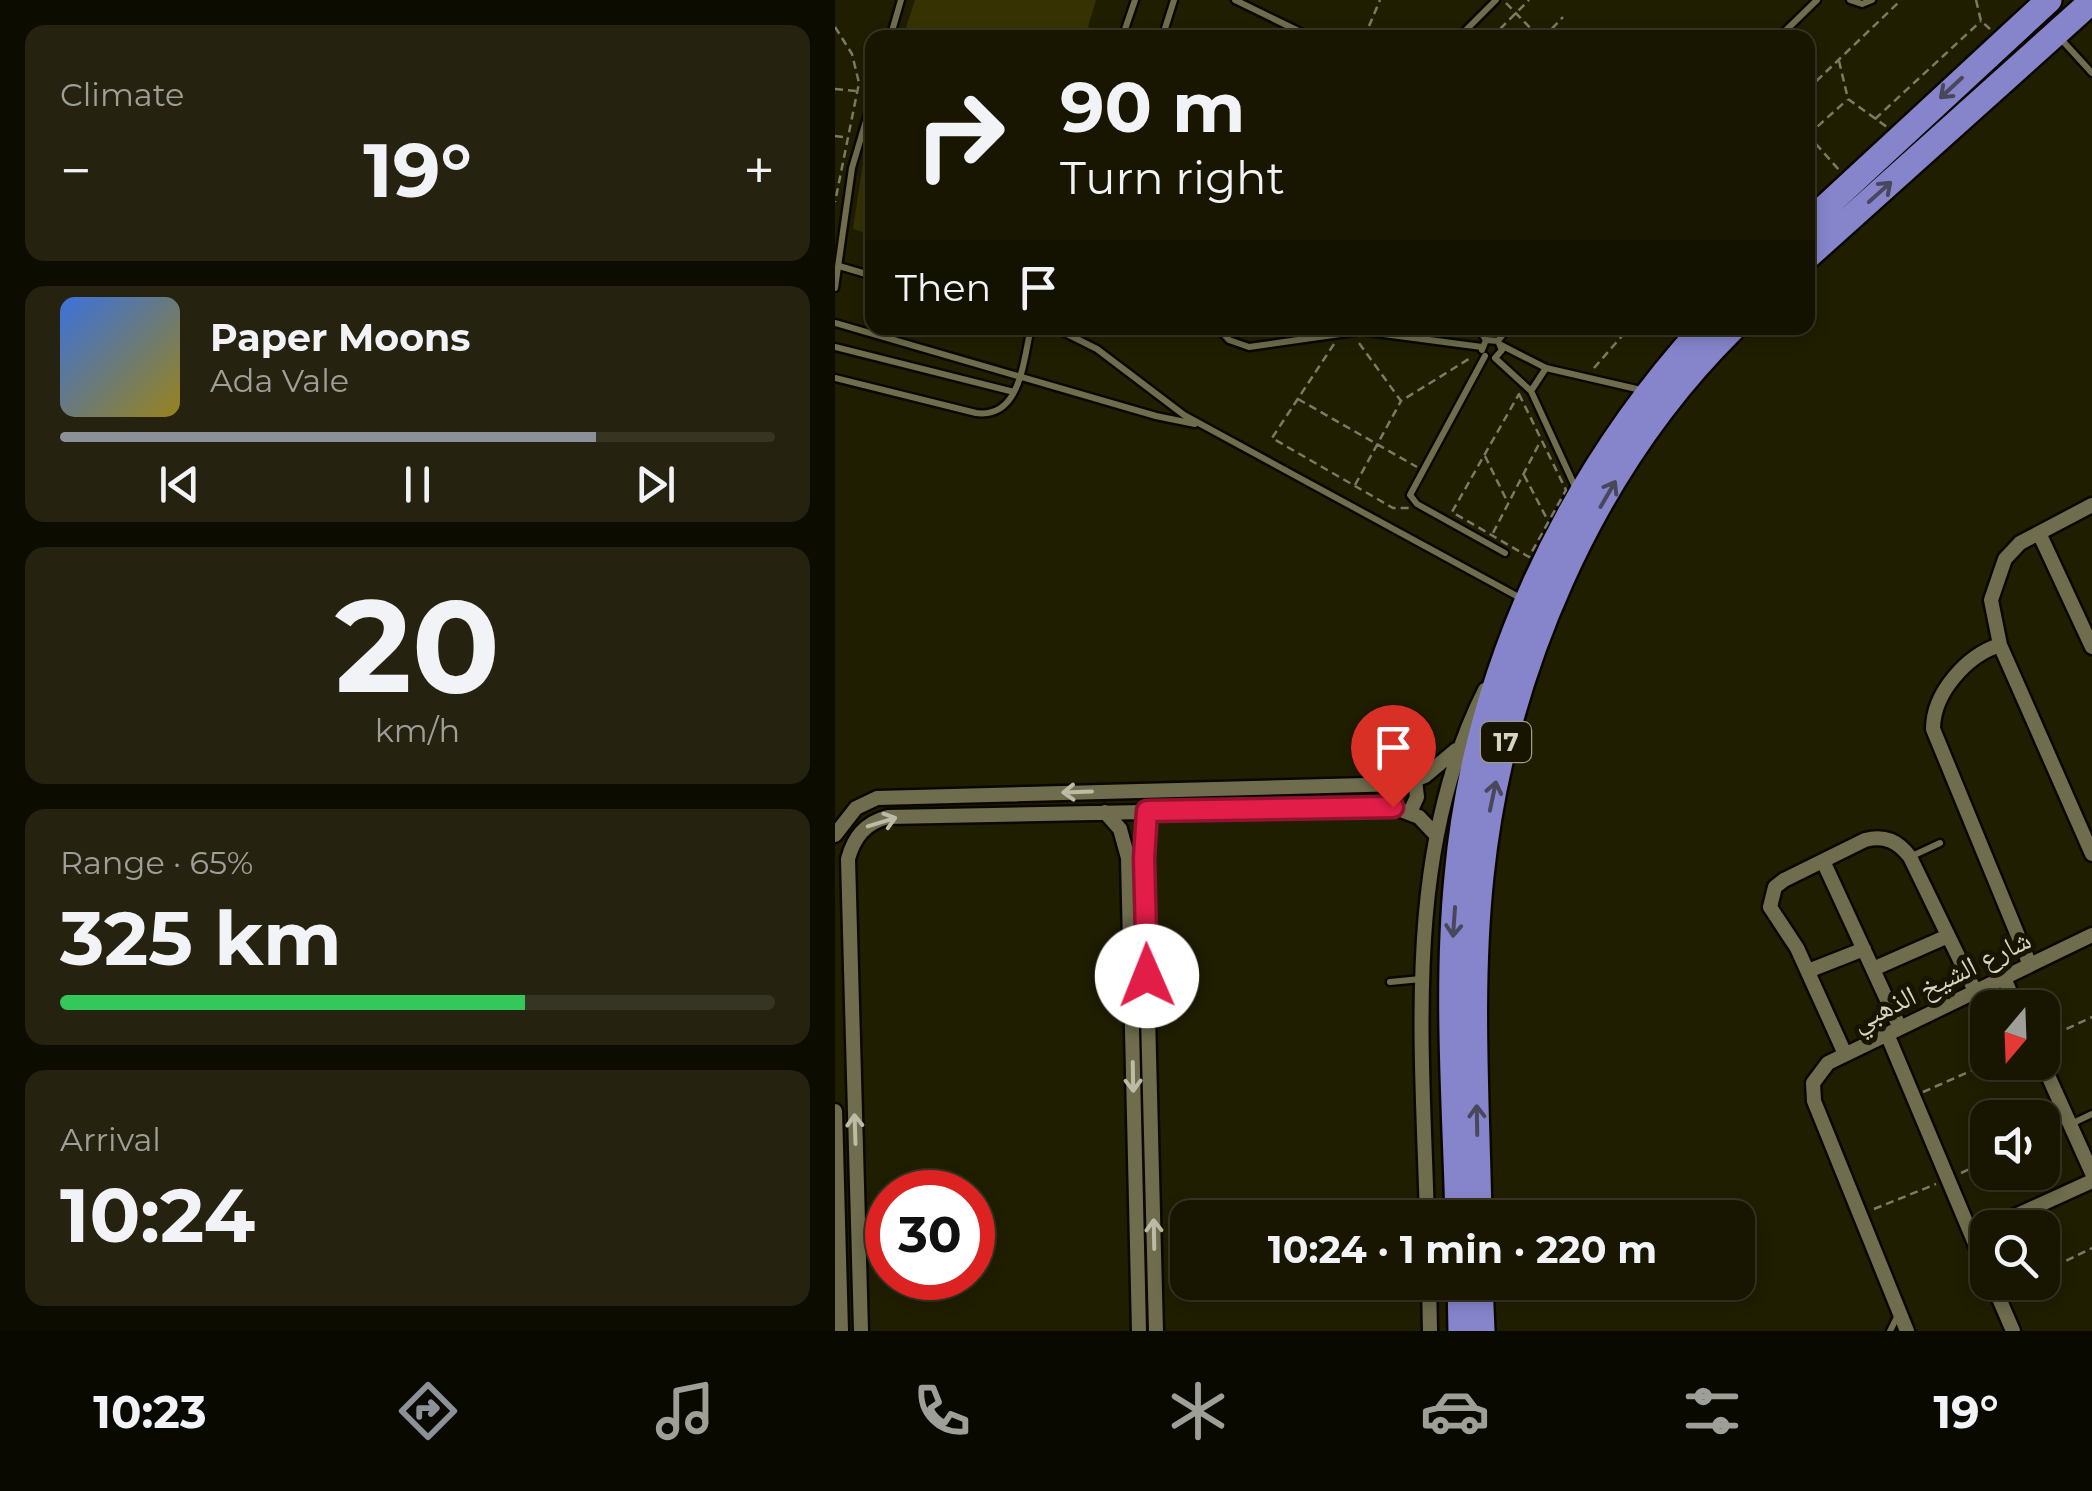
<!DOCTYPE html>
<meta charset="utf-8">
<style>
body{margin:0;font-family:Montserrat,"Noto Naskh Arabic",sans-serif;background:#252310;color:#f1f3f6;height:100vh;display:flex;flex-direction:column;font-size:38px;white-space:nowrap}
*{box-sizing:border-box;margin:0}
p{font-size:32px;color:#9f9f99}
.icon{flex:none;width:55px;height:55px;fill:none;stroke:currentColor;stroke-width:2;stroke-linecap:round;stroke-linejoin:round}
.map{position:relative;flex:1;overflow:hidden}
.details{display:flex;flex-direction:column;gap:25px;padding:25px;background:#0d0c01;width:835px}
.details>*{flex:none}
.hud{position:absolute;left:30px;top:30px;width:950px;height:305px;border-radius:20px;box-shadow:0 5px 15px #0003,0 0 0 2px #363523;background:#181601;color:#f1f3f6;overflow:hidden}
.needle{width:65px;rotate:199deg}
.tools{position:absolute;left:1135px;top:990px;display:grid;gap:20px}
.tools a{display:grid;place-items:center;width:90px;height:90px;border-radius:20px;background:#181601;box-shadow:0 5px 15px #0003,0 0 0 2px #363523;font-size:50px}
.speed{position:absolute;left:30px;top:1170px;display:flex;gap:20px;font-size:50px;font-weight:700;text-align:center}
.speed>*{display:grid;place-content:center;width:130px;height:130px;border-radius:50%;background:#181601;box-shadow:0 5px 15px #0003,0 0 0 2px #363523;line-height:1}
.speed .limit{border:15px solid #d22;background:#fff;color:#111}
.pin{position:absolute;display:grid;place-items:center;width:85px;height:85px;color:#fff;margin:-102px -42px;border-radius:50% 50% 50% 0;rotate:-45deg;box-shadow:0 0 10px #0007}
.pin .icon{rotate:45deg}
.me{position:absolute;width:110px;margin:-55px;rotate:359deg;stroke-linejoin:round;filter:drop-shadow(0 0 8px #0008)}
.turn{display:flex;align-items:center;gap:35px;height:210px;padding:0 30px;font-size:45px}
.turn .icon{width:130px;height:130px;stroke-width:2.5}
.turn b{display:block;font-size:70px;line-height:85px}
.then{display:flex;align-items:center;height:95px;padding:0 30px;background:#0003;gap:20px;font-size:38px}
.big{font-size:75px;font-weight:700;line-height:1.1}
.details .tile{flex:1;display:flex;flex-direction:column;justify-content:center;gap:15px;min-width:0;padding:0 35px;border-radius:20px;background:#252310}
.details .dial{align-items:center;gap:0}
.dial b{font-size:130px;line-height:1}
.song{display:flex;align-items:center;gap:30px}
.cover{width:120px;height:120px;border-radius:15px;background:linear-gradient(135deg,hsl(220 70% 55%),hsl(50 70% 35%))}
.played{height:10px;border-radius:5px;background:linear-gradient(90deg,#8c9099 75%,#363523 75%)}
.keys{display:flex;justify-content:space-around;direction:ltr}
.heat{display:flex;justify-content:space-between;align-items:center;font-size:55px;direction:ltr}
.charge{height:15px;border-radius:8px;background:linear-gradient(90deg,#34c759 65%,#363523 0)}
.trip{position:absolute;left:335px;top:1200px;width:585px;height:100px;border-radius:20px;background:#181601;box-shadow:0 5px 15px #0003,0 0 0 2px #363523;font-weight:700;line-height:100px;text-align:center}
.tabs{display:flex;height:160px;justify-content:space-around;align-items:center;background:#0a0900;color:#9f9f99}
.tabs .icon{width:70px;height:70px}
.tabs .selected{color:#8c9099}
.tabs b{font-size:45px;color:#f1f3f6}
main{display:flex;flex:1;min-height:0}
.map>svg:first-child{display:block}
.green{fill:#363202}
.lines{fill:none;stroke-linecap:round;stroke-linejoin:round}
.lane-casing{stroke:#0a0700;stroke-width:11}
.street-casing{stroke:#0a0700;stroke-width:19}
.highway-casing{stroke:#0a0700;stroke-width:30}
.path{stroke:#7b7a63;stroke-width:2.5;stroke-dasharray:8 5;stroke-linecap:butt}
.lane{stroke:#6f6d4d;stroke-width:6}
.street{stroke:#6f6d4d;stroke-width:14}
.highway{stroke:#8685cc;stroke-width:25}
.oneway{stroke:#49475c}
.oneway2{stroke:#bcbba6}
.route-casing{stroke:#92132f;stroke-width:25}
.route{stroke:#e11d48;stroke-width:18}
.labels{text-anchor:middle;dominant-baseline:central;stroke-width:10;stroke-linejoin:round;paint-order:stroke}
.shield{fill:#171400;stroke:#9d9b89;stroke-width:2.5}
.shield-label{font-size:25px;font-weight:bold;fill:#d6d5c4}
.street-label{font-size:28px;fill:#d6d5c4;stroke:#171400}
</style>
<main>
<section class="details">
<div class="tile"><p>Climate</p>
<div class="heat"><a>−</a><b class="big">19°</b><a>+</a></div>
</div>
<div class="tile">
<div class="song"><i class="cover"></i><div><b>Paper Moons</b><p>Ada Vale</p></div></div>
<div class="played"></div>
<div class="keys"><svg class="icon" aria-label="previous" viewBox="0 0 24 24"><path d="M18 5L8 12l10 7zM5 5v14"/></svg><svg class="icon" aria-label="pause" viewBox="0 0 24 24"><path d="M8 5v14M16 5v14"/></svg><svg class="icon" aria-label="next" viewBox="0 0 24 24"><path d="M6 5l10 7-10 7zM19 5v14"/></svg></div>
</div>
<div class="tile dial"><b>20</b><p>km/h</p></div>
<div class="tile"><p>Range · 65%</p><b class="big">325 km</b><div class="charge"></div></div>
<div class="tile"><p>Arrival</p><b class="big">10:24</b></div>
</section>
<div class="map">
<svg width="1257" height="1331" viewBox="0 0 1257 1331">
<rect width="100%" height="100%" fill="#201e01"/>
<path class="green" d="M80,0H261L253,27L275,35L68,37Z
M37,127V235L18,229L30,150Z"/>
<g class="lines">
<g class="lane-casing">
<path id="lane" d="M400,0L478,38
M1015,0L1027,4L1037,0
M55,38L66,0
M287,38L300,0
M327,38L339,0
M623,38L661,0
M943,38L982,0
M1225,38L1257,73
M4,266L38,276
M0,288L17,168L38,97
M0,323L321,416L360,424
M220,328L262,349L349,415L689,600
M383,328L394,340L414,347L526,331L647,347
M643,328L651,340
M390,335L421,328
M666,345L711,368L806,390
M0,347L179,392
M647,350L651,340L663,341
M650,356L575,495L582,504L670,553
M660,358L696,391L742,491
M660,358L667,350L663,341L673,328
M0,378L141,413C186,419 188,360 196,328
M696,391L711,368
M1075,857L1105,843
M555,982L586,979
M1236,1124L1257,1114
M1055,1331L1064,1313"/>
</g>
<g class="street-casing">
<path id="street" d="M1257,505L1185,543L1170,559L1156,600L1165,645L1257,854
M1204,533L1257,647
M1165,645C1132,655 1098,693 1098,729L1195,965
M313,811L309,858L321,1331
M270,812L285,829L293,858L304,1331
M575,812L582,797L580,780
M0,835L21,808L42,798L569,784L590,776L621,750
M988,861L1065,1028
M1038,969L1113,936
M973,971L1029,949
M1169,978L1182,1008
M1052,1034L1152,1272
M1010,1054L962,948L935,907L940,887L949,880L1030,840C1050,835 1063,841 1075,857L1140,991
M1207,1062L1257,1173
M0,1111L6,1331
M592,1218C587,1041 568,853 650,690
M1154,1228L1257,1181
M594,1282L595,1331
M1157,1282L1178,1331
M26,1331L13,859C19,837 30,823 53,817L558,807L584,817L601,835
M1072,1331L979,1101L978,1083L993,1063L1257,935"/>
</g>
<g class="highway-casing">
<path id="highway" d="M972,224L1214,0
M972,257L1257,1
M623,1218C620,1105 611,990 622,877C640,673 731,479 868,328
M644,1218C642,1104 634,989 646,876C667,677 754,470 898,328
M625,1282L626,1331
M645,1282L647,1331"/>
</g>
<path class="path" d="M1141,0L1146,21L1155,29
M671,3L705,38
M0,27L17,54L24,83L0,202
M529,38L545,0
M656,38L694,0
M708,38L728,17
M1004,61L1013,99L1052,127
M0,89L22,91
M972,90L1066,0
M1040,119L1146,21
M972,134L1005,171
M973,135L1012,100
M0,136L9,137
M831,328L838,338
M524,343L566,401L637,357
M499,344L437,438L558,508H576
M759,368L794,328
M684,394L731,490L694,557L617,512Z
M463,399L582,467
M650,456L673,503
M689,475L711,517
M520,485L566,401
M658,533L705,442
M1208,1040L1257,1017
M1088,1092L1156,1062
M1208,1137L1224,1129
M1126,1173L1152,1161
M1039,1209L1101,1184
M1208,1272L1257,1248
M1172,1289L1185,1282"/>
<use href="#lane" class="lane"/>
<use href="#street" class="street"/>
<use href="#highway" class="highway"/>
</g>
<defs><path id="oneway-shaft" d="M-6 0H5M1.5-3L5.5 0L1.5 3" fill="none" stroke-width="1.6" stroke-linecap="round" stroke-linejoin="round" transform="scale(2.5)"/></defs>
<g class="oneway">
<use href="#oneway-shaft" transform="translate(1116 88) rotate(137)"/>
<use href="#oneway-shaft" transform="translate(1045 192) rotate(-42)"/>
<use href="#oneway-shaft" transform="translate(773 494) rotate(-60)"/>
<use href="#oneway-shaft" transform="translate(658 796) rotate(-78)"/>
<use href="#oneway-shaft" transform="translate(619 922) rotate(94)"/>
<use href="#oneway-shaft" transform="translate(642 1120) rotate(-91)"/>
</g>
<g class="oneway2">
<use href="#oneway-shaft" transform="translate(242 792) rotate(178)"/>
<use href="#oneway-shaft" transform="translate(47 822) rotate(-17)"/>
<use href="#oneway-shaft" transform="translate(298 1077) rotate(89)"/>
<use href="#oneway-shaft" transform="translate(20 1129) rotate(-92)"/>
<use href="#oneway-shaft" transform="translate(319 1234) rotate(-91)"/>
</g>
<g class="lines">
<g class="route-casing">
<path id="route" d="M312,976L309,858L312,811L558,807"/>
</g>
<use href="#route" class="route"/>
</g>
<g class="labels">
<rect class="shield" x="646" y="722" width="50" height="40" rx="8"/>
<g class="shield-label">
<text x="671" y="742">17</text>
</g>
<g class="street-label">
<text transform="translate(1106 980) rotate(-26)">شارع الشيخ الذهبي</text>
</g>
</g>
</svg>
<div class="tools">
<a><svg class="needle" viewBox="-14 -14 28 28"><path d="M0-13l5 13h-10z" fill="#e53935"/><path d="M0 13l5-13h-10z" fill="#9f9f99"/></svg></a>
<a><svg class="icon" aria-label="sound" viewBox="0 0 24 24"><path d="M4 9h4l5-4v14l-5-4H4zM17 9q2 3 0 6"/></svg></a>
<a><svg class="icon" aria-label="search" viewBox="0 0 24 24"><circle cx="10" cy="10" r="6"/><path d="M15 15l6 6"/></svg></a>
</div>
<div class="speed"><div class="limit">30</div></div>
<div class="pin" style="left:558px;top:807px;background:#d93025"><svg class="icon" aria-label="arrive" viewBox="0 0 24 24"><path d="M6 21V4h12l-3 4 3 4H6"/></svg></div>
<svg class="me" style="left:312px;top:976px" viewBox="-20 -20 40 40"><circle r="19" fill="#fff"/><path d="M0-13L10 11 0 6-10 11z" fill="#e11d48"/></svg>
<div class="trip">10:24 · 1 min · 220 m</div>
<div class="hud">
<div class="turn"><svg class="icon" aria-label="right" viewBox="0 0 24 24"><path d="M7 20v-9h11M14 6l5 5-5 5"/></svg><div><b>90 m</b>Turn right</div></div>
<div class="then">Then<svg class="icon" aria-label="arrive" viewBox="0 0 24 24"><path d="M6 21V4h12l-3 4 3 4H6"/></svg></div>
</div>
</div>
</main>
<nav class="tabs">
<b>10:23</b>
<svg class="icon selected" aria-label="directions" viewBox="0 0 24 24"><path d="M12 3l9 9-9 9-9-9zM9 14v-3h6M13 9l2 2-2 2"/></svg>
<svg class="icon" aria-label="music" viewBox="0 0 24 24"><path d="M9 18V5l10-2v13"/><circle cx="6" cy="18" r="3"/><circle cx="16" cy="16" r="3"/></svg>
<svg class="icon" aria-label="phone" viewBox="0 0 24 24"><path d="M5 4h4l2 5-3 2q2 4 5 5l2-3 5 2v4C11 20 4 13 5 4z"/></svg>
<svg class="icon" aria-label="climate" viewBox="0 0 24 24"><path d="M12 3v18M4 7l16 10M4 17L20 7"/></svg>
<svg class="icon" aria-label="car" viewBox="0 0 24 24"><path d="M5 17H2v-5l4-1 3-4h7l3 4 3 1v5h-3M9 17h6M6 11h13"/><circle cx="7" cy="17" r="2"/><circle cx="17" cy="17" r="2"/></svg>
<svg class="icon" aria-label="filters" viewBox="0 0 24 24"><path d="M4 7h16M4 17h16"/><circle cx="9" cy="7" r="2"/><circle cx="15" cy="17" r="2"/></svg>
<b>19°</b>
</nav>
